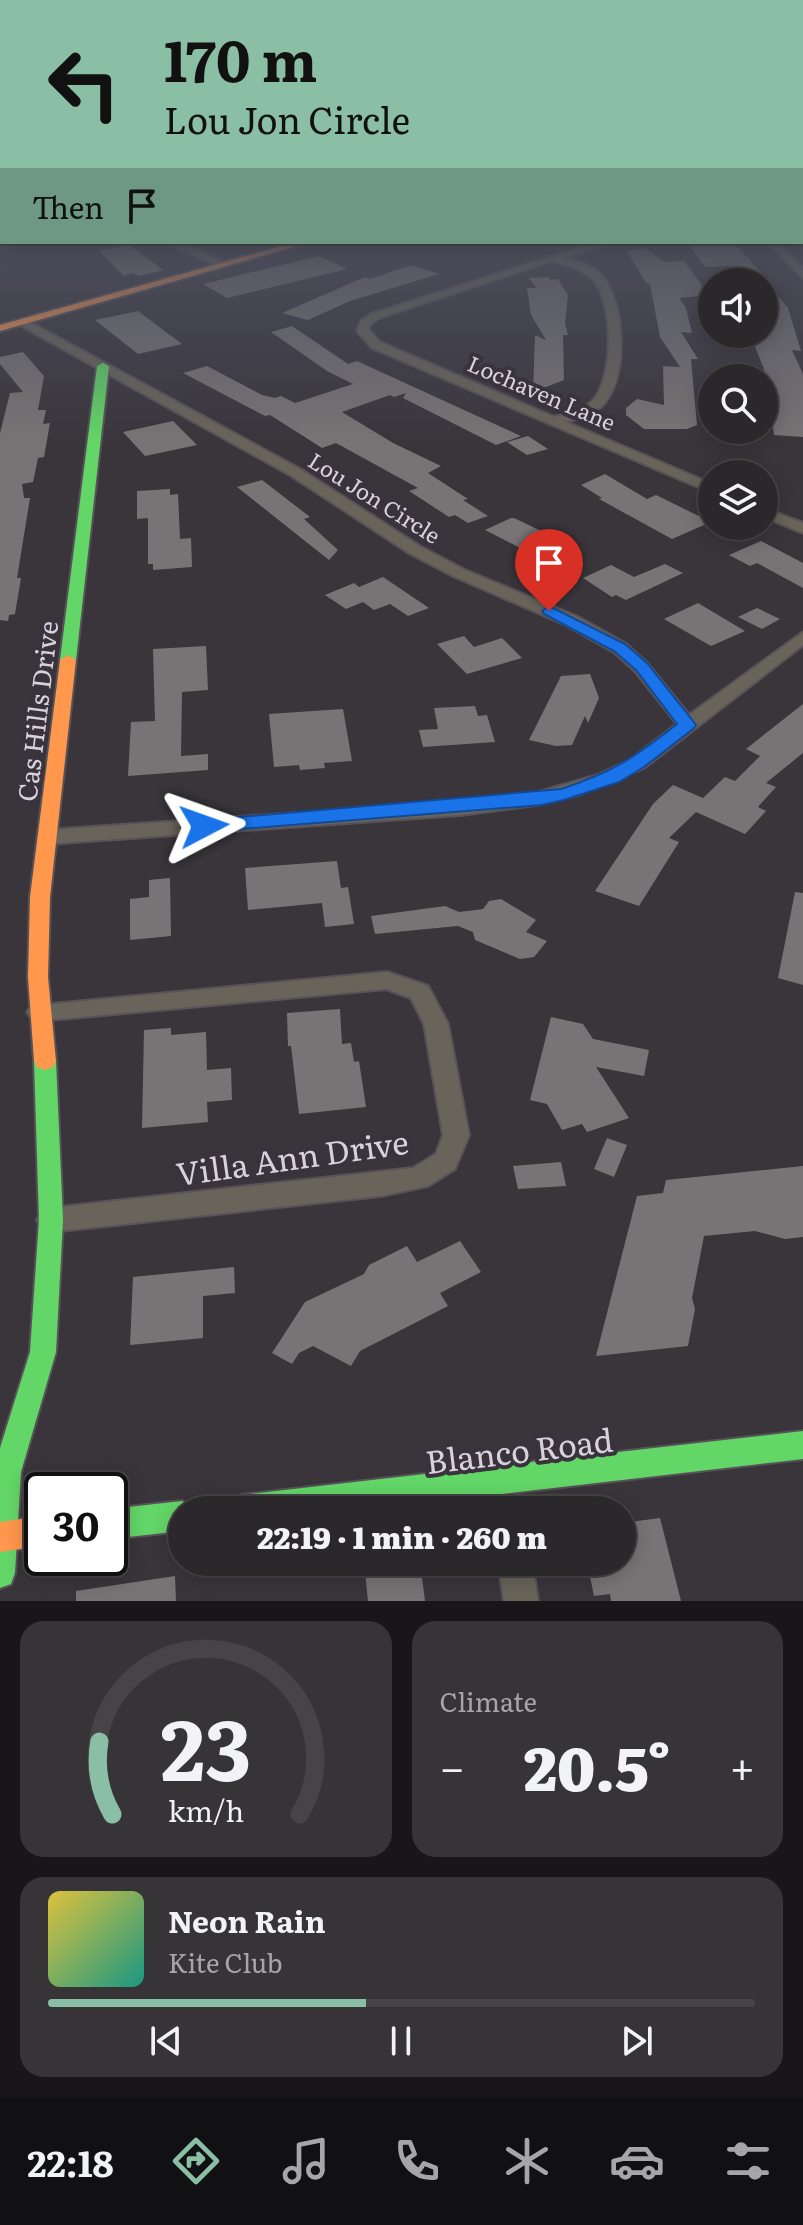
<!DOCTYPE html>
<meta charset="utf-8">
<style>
body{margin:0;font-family:Literata,serif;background:#373438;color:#f1f3f6;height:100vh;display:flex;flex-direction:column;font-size:30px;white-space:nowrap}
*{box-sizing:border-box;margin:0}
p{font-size:26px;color:#a6a6a9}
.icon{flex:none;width:44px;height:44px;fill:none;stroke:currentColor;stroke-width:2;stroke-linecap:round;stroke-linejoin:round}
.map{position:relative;height:1601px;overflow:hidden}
.panel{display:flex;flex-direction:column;gap:20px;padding:20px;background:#181618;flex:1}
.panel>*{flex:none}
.top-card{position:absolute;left:0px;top:0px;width:804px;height:244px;box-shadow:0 4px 20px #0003,0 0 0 2px #474448;background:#8abfa5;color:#111;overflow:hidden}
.controls{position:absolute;left:698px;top:268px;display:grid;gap:16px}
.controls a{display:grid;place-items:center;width:80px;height:80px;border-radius:50%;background:#2b282c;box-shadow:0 4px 20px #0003,0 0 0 2px #474448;font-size:40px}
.speed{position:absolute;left:24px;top:1472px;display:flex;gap:16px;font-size:40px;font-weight:700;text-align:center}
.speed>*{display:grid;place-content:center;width:104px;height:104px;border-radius:50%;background:#2b282c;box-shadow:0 4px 20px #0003,0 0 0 2px #474448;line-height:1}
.speed .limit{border:4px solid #111;border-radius:12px;background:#fff;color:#111}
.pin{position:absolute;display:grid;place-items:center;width:68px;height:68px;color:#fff;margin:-82px -34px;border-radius:50% 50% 50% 0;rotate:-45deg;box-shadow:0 0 8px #0007}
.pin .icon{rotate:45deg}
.me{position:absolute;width:88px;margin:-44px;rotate:86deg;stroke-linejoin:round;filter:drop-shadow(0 0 6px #0008)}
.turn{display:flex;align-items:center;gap:28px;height:168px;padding:0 32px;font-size:36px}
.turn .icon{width:104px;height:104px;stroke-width:2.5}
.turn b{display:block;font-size:56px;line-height:68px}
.then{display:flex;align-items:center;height:76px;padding:0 32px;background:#0003;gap:16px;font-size:30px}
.big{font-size:60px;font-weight:800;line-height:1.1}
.panel .card{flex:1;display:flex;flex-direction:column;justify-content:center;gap:12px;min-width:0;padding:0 28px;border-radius:24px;background:#373438}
.panel .dial{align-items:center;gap:0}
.dial svg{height:208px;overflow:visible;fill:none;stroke:#474448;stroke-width:7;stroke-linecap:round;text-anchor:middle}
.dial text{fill:#f1f3f6;stroke:none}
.song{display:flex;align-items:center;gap:24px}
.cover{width:96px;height:96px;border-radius:12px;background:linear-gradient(135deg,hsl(50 70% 55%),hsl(170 70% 35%))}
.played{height:8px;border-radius:4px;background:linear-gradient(90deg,#8abfa5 45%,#474448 45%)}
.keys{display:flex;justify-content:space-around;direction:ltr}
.heat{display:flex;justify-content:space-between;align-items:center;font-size:44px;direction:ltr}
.panel .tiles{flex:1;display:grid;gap:20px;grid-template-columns:1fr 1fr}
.card:last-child{grid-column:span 2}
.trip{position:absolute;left:168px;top:1496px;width:468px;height:80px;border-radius:40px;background:#2b282c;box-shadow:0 4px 20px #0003,0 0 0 2px #474448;font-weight:800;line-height:80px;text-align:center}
.menu{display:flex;height:128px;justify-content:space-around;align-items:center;background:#111012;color:#a6a6a9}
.menu .icon{width:56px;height:56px}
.menu .current{color:#8abfa5}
.menu b{font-size:36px;color:#f1f3f6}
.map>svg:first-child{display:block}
.building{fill:#787475}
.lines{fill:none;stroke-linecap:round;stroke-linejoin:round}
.street-casing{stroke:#565257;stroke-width:4}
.fast-casing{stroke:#565257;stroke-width:4}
.slow-casing{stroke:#565257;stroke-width:4}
.street{fill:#69645a;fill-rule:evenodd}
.fast{fill:#63d668;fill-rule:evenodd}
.slow{fill:#ff974d;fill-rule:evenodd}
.route{fill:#1a73e8;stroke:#114b97;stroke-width:2}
.labels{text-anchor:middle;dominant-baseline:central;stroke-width:8;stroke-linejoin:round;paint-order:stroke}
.far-street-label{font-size:22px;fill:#d8d3da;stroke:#3a333d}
.street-label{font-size:26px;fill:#d8d3da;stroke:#3a333d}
.near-street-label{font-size:32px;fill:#d8d3da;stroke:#3a333d}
</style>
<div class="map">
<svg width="803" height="1601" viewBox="0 0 803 1601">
<rect width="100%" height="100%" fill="#39353b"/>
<path class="building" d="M733,242L748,258L764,276L739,277L729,266L705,267L688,244Z
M129,245L163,270L139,276L133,273L124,276L99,251Z
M644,248L665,262L684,261L709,295L679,298L686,308L692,333L681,332L698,359H691L697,425L687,429H644L626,415V408L637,399L664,405L663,366L680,367L660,337L650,284L646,283L627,251Z
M319,256L347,269L227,298L203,284Z
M411,265L439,274L350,301L308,320L282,313L365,277L370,279Z
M549,277L550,280L558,279L568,295L565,323L568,335H563L564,380L533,392L535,335L546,340L531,315L527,288H536L529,278Z
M764,280L788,308L801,351L792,350L803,374V437L774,435L772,420L764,424V369L750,334H764Z
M138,311L182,344L138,354L95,320Z
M292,326L348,364L357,361L521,436L496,445L403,398L406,393L394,397L390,395L342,412L393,443L441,466L428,473L468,499L463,500L488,516L468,523L455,515L449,517L409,491L418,488L336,443L322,448L270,415L265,416L183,373L207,366L262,395L275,398L281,396L295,403L353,384L327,371L271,332Z
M23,352L44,376L38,410H46L43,424L50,423L44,457L38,458L33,482L22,484L24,498H30L17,578H21L15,614L9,615L8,621L0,620V433L10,393L23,392L0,364V357Z
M173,421L197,445L145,456L123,432Z
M528,436L548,449L527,455L507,442Z
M605,474L647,499L656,495L711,522L672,539L599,499L602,498L581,485Z
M262,480L310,517L304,519L338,550L329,560L237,487Z
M170,489V495L178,494L180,539L191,538L192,567L153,570V564H148V518L137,519V491Z
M511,518H514L560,540L532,554L485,530Z
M761,541L803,563V588L757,563L750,566L729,555Z
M665,564L683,573L626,600L616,595L612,597L583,578L611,565L634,577Z
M383,577L429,608L408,616L390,604L374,610L363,602L346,609L325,595L354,583L359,587Z
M698,603L745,631L711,646L664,619Z
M757,608L780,619L762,629L738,617Z
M464,636L474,647L502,638L522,658L467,674L437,644Z
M206,646L208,690L182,692L181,756L208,754V770L128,776L131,722L155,721L153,649Z
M590,674L599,698L588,723L585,716L572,745L556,746L529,740L561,676Z
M803,704V753L766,783L776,787L758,807L766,811L745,834L696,812L669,838L679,842L639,906L595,891L653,804L673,785L703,798L725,777L735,781L760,756L746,749Z
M475,706L478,716L487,715L495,742L423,747L419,730L438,729L434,708Z
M343,709L352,761L324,763L325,768L300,770L299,765L274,767L269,714Z
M337,861L341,888L348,887L354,924L325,927L322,903L248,910L245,868Z
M170,878L171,936L130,940V899L149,897V880Z
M795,892L803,893V985L778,978Z
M501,899L536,920L526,932L547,941L534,957L520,959L475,940L473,932L458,926L375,934L371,916L445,906L459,912L483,909L489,901Z
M340,1009L342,1044L351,1043L354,1062L359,1061L366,1107L299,1114L291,1046H288L287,1013Z
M551,1017L583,1024L593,1039L649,1050L644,1076L596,1067L629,1118L587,1132L582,1124L562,1130L547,1104L530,1100Z
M171,1028V1035L206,1032L207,1070L231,1068L232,1100L207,1102L208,1122L142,1128L144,1030Z
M607,1138L627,1145L614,1177L594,1169Z
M561,1162L566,1186L518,1189L513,1166Z
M803,1166V1237L785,1239L755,1231L704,1236L692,1298L695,1309L688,1346L596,1356L637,1196L663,1193L666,1180Z
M460,1241L481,1272L440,1293L448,1306L360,1351L351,1366L313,1346L299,1353L292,1364L272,1353L305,1302L364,1274L369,1265L407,1246L417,1262Z
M234,1267L235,1293L203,1296V1338L130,1345L133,1277Z
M660,1518L681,1601H611L610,1594L594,1596L587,1562H622V1523Z
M364,1562H420L425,1601H368Z
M175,1576L176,1601H76V1591Z"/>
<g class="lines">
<g class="street-casing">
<path id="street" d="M0,238H2L6,243L0,245Z
M165,242H179L229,265L220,267Z
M598,242H616L563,258C576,261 593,265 602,276C626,304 629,381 601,407C591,415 579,419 566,422L712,484V493L372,348L357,331L361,321L371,314ZM552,261C565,265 582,268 592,279C614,300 614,375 594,399C584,410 568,413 554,417L380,342L369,330L370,325L379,318Z
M767,242H778L803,269V278Z
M18,320H26L300,469L421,547L465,570L578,617L626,644L647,663L689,715L803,632V645L644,768L578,795L535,805L461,815L47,844L40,842L37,837L40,832L47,830L461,802L535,793L598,775L630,760L677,724L635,671L614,652L566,625L453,576L409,553L290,475L18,324Z
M764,508L803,523V533L764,517Z
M387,972L428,986L448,1024L469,1135L455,1169L428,1186L381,1196L51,1232L41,1228L37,1220L41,1212L51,1208L413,1168L436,1154L443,1135L424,1024L411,998L386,989L39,1021L31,1018L27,1012L31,1006Z
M498,1562H532L538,1601H504Z"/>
</g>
<g class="fast-casing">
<path id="fast" d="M103,363L109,366L76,660L68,665L60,660L97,366Z
M45,1052L53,1055L56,1061L63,1220L56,1352L21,1472L15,1573L11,1584L0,1588V1448L30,1352L39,1220L34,1061L37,1055Z
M803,1431V1459L365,1510H226L231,1500L241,1495Z
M182,1501L192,1506L194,1510H182V1531L110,1539V1509Z"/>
</g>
<g class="slow-casing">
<path id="slow" d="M296,242H311L0,331V325Z
M68,655L76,660L50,897L48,977L56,1061L53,1067L45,1070L37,1067L34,1061L28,977L30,897L60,660Z
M42,1516V1546L0,1552V1522Z"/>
</g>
<use href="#street" class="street"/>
<use href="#fast" class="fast"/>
<use href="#slow" class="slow"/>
</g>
<linearGradient id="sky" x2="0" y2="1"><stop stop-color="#1f1d20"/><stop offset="0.49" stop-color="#4e5160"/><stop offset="1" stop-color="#4e5160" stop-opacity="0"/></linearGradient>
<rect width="803" height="443" fill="url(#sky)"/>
<path class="route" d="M549,606L625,644L647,663L693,721L696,725L693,729L644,767L619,782L564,800L542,805L204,832L195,826L204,820L561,789C613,772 634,758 677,724L636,670L614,651L544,614L542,611Z"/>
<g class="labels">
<g class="far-street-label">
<text transform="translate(542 392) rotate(23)">Lochaven Lane</text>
<text transform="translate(375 497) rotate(32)">Lou Jon Circle</text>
</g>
<g class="street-label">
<text transform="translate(36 711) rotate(-83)">Cas Hills Drive</text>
</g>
<g class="near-street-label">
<text transform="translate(292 1156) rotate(-8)">Villa Ann Drive</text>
<text transform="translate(519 1449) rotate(-7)">Blanco Road</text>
</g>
</g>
</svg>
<div class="controls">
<a><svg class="icon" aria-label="sound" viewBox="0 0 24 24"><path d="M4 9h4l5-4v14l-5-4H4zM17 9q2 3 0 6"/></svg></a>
<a><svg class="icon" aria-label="search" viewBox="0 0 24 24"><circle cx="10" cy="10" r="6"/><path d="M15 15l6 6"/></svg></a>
<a><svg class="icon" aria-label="layers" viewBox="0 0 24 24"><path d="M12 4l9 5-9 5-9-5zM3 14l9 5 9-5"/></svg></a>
</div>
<div class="speed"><div class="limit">30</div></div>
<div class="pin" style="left:549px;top:611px;background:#d93025"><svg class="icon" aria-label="arrive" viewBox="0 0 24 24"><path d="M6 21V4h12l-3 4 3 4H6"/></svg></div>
<svg class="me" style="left:204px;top:826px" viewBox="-20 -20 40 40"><path d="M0-17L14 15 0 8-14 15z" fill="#1a73e8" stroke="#fff" stroke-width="4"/></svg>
<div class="trip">22:19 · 1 min · 260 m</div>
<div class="top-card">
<div class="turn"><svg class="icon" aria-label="left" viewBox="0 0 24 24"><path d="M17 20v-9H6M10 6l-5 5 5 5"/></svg><div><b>170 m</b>Lou Jon Circle</div></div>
<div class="then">Then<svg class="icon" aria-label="arrive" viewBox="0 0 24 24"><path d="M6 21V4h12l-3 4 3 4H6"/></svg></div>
</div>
</div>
<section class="panel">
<div class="tiles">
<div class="card dial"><svg viewBox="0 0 100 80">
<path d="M14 69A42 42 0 1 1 86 69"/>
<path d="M14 69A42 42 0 0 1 9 41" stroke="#8abfa5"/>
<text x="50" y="56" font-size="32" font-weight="700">23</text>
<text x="50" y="72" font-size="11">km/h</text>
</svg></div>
<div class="card"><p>Climate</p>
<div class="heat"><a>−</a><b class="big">20.5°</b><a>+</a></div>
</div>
<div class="card">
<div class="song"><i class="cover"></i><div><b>Neon Rain</b><p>Kite Club</p></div></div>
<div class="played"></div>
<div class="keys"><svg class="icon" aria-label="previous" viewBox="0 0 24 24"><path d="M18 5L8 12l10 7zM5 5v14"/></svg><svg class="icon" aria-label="pause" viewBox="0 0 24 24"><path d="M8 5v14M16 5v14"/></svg><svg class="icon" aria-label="next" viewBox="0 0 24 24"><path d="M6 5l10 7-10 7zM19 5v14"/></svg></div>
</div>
</div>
</section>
<nav class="menu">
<b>22:18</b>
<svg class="icon current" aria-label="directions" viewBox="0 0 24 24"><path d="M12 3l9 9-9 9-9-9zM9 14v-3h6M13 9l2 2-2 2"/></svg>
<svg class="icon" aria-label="music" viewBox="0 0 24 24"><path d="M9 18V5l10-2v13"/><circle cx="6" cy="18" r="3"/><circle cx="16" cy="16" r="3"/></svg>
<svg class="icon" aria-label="phone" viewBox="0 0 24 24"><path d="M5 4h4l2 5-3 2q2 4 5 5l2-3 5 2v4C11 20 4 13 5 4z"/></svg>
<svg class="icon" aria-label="climate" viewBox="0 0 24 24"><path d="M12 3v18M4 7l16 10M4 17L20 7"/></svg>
<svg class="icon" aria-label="car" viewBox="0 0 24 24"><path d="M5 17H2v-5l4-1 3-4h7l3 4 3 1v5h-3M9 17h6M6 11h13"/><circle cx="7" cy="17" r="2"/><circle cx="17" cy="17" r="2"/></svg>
<svg class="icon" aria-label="filters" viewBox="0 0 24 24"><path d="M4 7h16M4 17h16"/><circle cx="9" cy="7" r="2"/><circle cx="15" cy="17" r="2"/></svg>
</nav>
